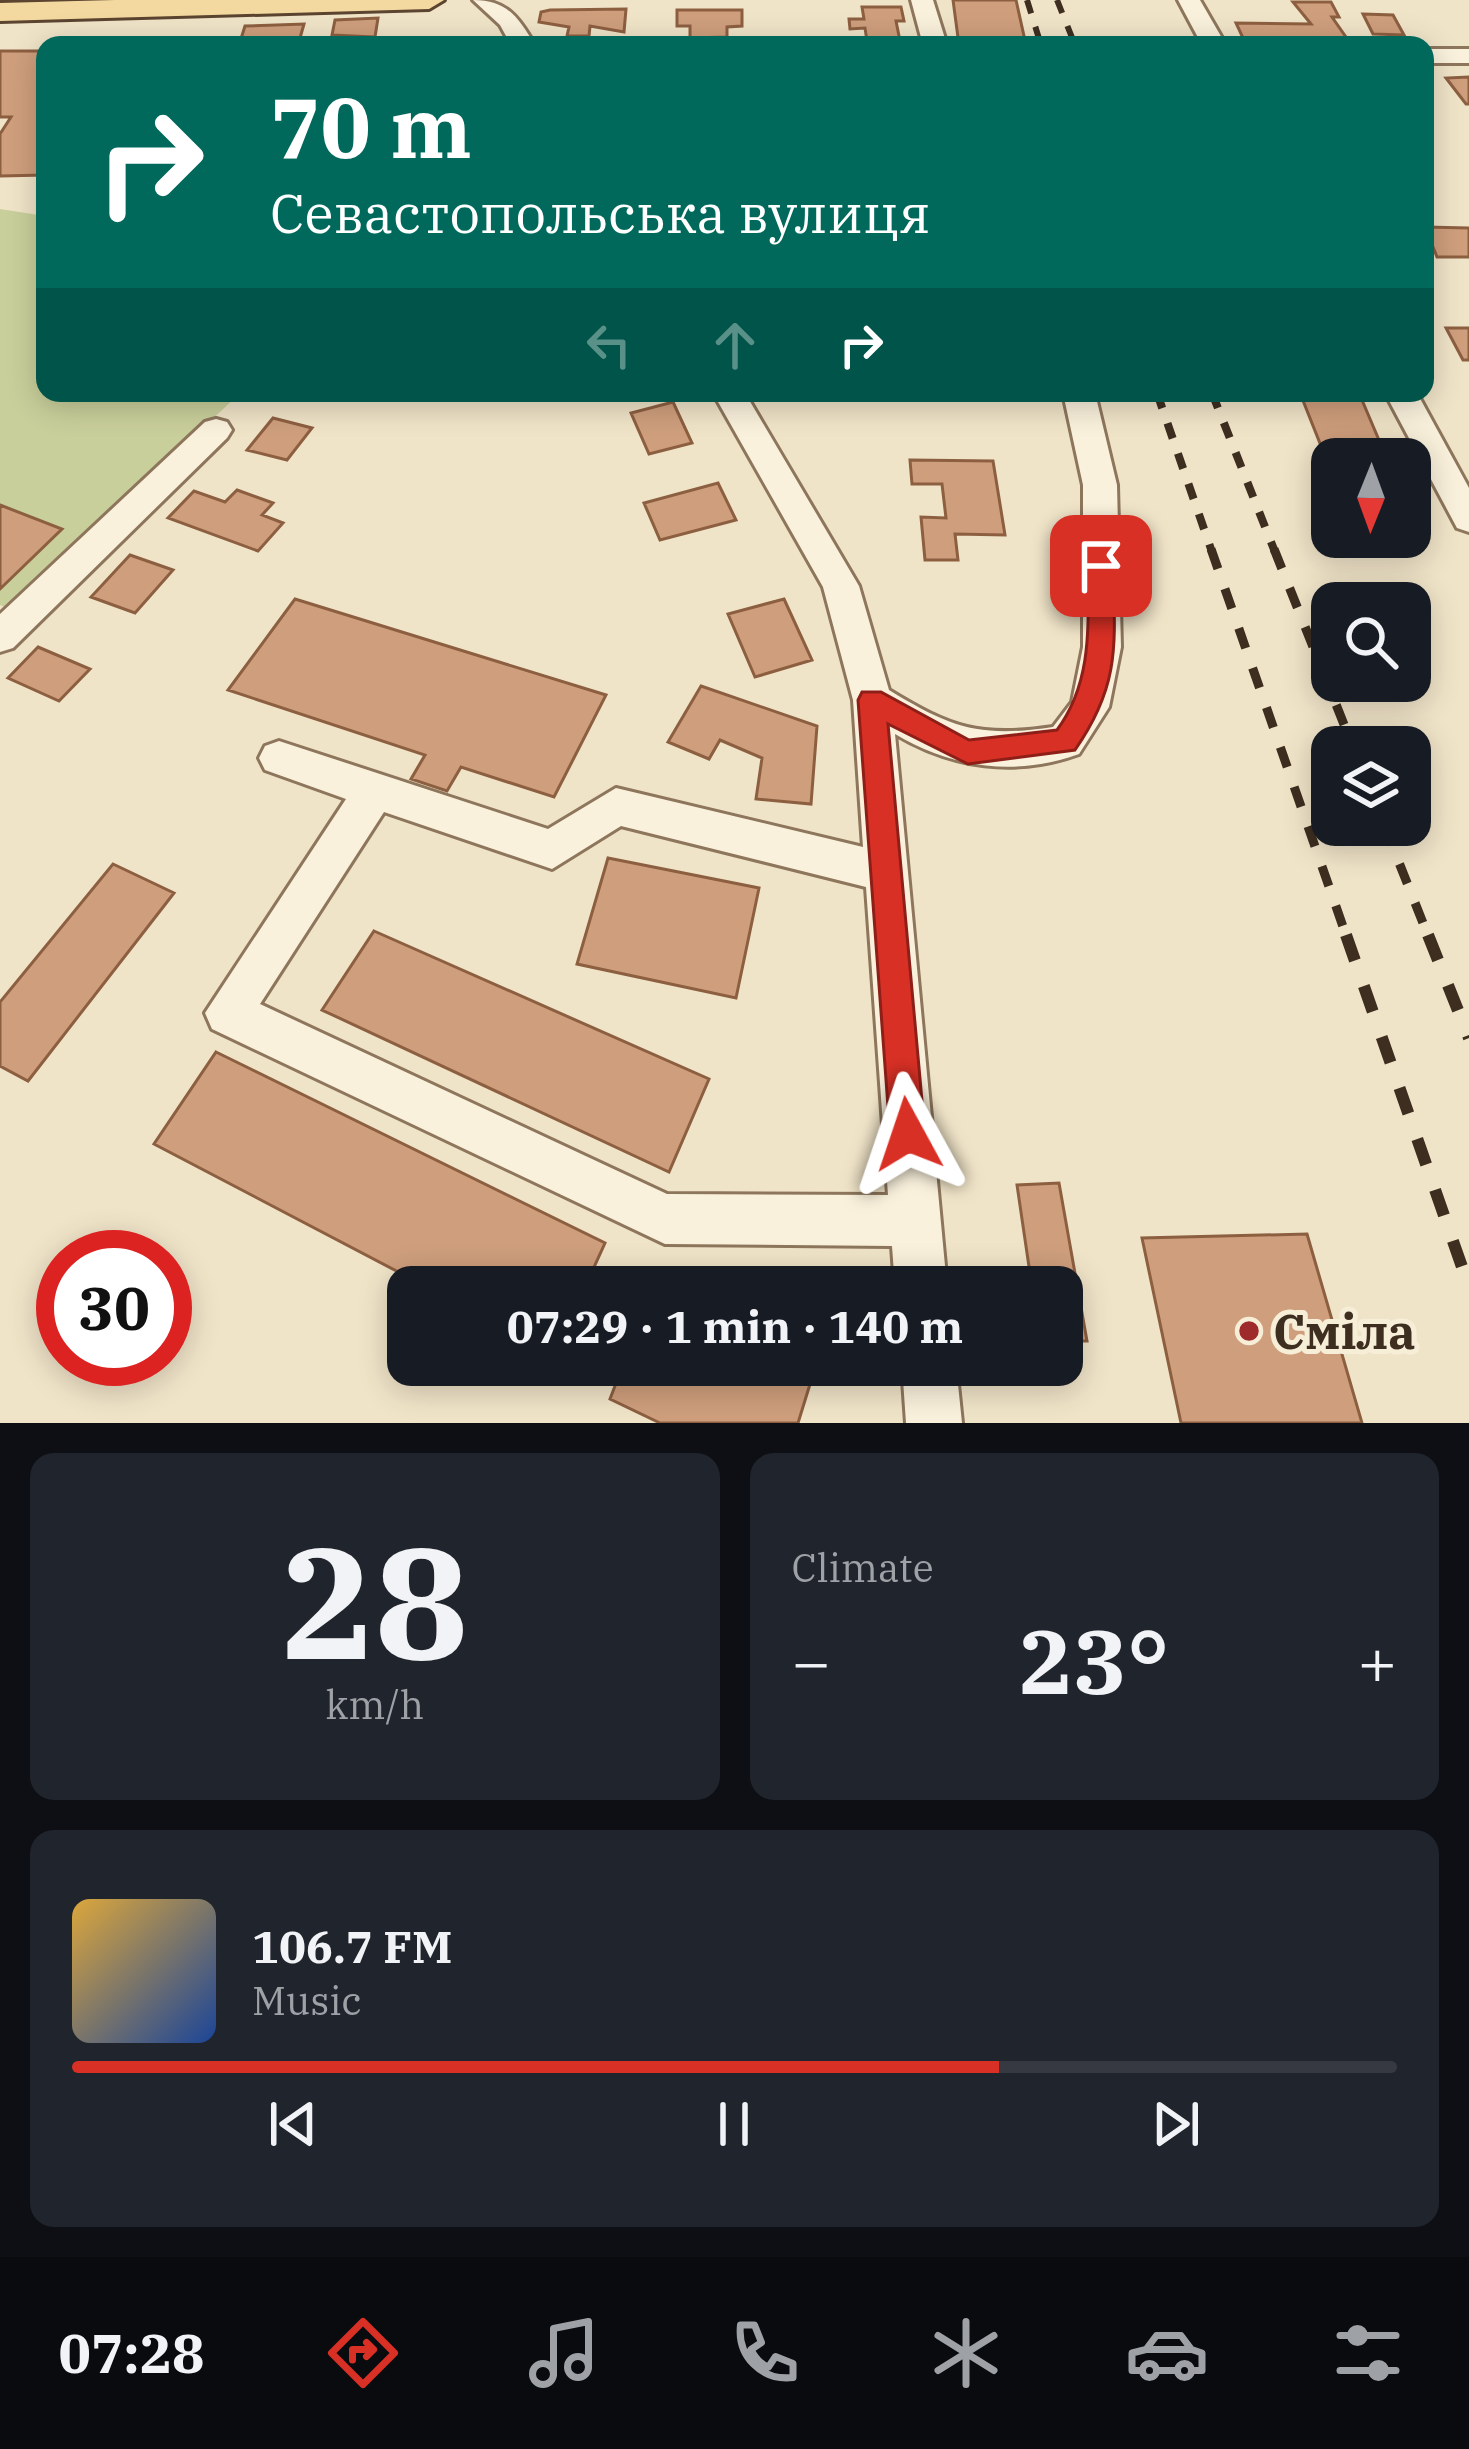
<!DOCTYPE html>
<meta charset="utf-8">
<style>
body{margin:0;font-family:"IBM Plex Serif",serif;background:#20242c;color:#f1f3f6;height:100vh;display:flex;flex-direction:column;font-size:45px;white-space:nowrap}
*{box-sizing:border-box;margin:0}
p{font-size:39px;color:#9ea1a6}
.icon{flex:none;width:66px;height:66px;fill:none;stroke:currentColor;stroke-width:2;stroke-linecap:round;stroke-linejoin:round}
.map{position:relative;height:1423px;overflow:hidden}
.drawer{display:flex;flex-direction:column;gap:30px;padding:30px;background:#0d0f14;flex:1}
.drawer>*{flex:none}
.guide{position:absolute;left:36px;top:36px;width:1398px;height:366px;border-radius:24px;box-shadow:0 6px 30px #0003;background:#00695c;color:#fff;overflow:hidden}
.needle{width:78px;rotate:181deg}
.controls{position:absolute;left:1311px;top:438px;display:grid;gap:24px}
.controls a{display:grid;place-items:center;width:120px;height:120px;border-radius:24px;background:#171b24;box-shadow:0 6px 30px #0003;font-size:60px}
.speed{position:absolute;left:36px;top:1230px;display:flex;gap:24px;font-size:60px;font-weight:700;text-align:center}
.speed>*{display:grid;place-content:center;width:156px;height:156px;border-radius:50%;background:#171b24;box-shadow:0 6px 30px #0003;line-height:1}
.speed .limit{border:18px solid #d22;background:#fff;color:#111}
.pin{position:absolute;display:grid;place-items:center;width:102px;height:102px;color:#fff;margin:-51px;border-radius:24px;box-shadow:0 6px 18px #0006}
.me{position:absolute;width:132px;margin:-66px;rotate:355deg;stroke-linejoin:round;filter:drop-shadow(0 0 9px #0008)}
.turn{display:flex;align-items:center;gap:42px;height:252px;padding:0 36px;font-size:54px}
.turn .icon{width:156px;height:156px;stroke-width:2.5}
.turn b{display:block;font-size:84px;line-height:102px}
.lanes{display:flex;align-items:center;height:114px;padding:0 36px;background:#0003;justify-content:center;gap:60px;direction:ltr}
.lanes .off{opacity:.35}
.big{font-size:90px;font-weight:700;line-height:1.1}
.drawer .tile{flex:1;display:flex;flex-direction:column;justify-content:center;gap:18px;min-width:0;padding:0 42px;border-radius:24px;background:#20242c}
.drawer .dial{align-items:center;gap:0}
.dial b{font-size:156px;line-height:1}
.song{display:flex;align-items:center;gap:36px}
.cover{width:144px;height:144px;border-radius:18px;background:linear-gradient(135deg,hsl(40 70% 55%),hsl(220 70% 35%))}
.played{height:12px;border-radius:6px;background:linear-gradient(90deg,#d93025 70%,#363941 70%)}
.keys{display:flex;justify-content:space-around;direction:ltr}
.heat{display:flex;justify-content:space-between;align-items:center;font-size:66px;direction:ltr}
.drawer .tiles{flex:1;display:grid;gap:30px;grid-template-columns:1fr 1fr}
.tile:last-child{grid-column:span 2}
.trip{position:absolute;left:387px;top:1266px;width:696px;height:120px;border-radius:24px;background:#171b24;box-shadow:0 6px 30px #0003;font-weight:700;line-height:120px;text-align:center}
.menu{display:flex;height:192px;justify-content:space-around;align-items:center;background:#090b0e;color:#9ea1a6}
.menu .icon{width:84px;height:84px}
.menu .selected{color:#d93025}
.menu b{font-size:54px;color:#f1f3f6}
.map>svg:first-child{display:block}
.green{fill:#c9cf9b}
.building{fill:#cf9f7d;stroke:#8d5f41;stroke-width:3}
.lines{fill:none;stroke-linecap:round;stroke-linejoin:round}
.minor-casing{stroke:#8d765c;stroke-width:6}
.major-casing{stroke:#5b4430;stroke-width:6}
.minor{fill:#faf1dc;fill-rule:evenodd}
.major{fill:#f3d9a0;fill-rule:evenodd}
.rail-far3{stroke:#3d2e20;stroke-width:6;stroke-dasharray:14 14;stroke-linecap:butt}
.rail-far2{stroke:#3d2e20;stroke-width:8;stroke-dasharray:16 16;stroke-linecap:butt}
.rail-far1{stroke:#3d2e20;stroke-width:9;stroke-dasharray:21 21;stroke-linecap:butt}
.rail{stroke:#3d2e20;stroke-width:12;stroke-dasharray:27 27;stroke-linecap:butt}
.route{fill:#d93025;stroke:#8d1f18;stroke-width:3}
.poi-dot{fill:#9e2a2b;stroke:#f7eed8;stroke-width:4.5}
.labels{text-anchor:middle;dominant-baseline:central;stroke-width:10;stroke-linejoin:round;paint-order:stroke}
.near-poi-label{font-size:48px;font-weight:bold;fill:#3d2e20;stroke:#f7eed8;text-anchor:start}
</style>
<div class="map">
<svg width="1469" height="1423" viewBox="0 0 1469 1423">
<rect width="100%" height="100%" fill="#f0e4c8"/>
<path class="green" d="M0,209L45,216V393H240L11,610L0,605Z"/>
<path class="building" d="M953,0H1016L1026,45H959Z
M1293,2H1331L1339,17H1332L1348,40L1243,38L1236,23L1311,24Z
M862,7H901L904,21H896L900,41H867L865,28L850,29L849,19H864Z
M626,9L624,32L590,26L589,36H567L569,27L539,22L541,12L550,10Z
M677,10H742V26L727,27V37L690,38V26H677Z
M1363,14L1393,15L1404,35L1373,34Z
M378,18L375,37L332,35L335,20Z
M304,24L298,45H239L245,26Z
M0,51H45V175L0,176V134L11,117H0Z
M1469,77V104H1466L1446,78Z
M1425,227L1469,228V257H1437Z
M1446,328H1469V360H1463Z
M1300,393H1359L1387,459H1332L1329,466Z
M673,402L692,443L649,454L631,413Z
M273,418L312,428L287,460L247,450Z
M910,460L993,461L1005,535L955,534L958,560H925L921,517L946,518L942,484H912Z
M718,483L736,520L660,540L644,503Z
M237,490L273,503L262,515L283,523L258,551L168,518L194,491L225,502Z
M0,505L62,529L0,589Z
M130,555L173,570L135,613L91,597Z
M295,599L606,695L554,797L461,767L447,791L411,779L425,755L228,690Z
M784,599L812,660L755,677L728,614Z
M38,647L90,669L59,701L8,678Z
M701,686L817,726L811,804L756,799L762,758L720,740L709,759L668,742Z
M608,858L759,888L736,998L577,964Z
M113,864L174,893L28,1081L0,1066V1002Z
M374,931L709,1079L669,1172L322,1010Z
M216,1052L605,1243L585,1287H427L154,1144Z
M1059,1183L1087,1341H1062V1287H1032L1017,1185Z
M1307,1234L1362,1423H1181L1142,1238Z
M623,1365H777L811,1381L798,1423H660L610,1399Z"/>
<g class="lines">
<g class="minor-casing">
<path id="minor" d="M473,0C507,0 518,17 535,45H511L500,25Z
M911,0H933L947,45H923Z
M1178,0H1200L1226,45H1202Z
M1425,49H1469V63H1425Z
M713,393H745L859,586L889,690C951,728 980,738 1053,727L1072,702L1083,647V485L1063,393H1095L1117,485L1121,647L1109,707L1079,754C1015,777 952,768 895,734L947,1287H895L892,1246L665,1244L212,1029L205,1013L346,799L265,770L259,758L265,746L279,741L548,829L616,788L863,847L853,700L823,587ZM384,812L552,869L621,826L866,887L888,1195L667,1194L260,1004Z
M1385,393H1417L1469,488V532L1457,528Z
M216,419L227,422L232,430L227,438L13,648L0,652V614L205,422Z
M902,1365H956L962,1423H906Z"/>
</g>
<g class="major-casing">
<path id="major" d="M115,0H444L429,9L0,21V3Z"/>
</g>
<use href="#minor" class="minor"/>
<use href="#major" class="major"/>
<path class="rail-far3" d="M1027,0L1041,45
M1057,0L1075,45"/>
<path class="rail-far2" d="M1157,393L1212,552
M1212,393L1275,552"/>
<path class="rail-far1" d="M1211,549L1347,938
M1274,549L1353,747
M1384,825L1429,938"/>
<path class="rail" d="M1346,935L1469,1287
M1428,935L1469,1038"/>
</g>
<path class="route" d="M1101,556L1113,566C1115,643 1121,684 1075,750L968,764L888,724L925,1134L920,1146L908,1151L895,1146L890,1134L858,700L862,692H881L969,740L1057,730C1093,681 1088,625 1088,566Z"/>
<circle class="poi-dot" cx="1249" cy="1331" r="12"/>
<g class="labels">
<g class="near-poi-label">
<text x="1273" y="1331">Сміла</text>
</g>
</g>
</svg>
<div class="controls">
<a><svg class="needle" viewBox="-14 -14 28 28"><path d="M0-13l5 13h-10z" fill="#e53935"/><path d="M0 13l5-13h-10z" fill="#9ea1a6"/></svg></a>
<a><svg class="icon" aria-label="search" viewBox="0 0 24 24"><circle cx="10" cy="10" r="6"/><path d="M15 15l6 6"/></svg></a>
<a><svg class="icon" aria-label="layers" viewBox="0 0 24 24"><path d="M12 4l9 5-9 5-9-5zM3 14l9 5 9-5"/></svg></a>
</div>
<div class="speed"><div class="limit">30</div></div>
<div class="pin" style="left:1101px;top:566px;background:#d93025"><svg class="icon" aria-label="arrive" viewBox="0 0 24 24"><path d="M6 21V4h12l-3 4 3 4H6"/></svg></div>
<svg class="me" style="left:908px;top:1134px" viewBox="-20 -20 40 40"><path d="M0-17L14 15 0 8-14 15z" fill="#d93025" stroke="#fff" stroke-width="4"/></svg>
<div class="trip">07:29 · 1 min · 140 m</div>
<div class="guide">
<div class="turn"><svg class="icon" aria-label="right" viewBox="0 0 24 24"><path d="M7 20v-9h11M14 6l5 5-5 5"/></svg><div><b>70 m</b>Севастопольська вулиця</div></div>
<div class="lanes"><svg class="icon off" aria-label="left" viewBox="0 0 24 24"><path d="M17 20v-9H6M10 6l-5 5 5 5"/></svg><svg class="icon off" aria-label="ahead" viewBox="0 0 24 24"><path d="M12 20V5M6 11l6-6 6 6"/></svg><svg class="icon" aria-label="right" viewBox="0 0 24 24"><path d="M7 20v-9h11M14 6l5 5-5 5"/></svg></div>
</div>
</div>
<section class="drawer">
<div class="tiles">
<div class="tile dial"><b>28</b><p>km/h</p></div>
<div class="tile"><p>Climate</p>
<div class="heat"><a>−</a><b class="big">23°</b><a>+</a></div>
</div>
<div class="tile">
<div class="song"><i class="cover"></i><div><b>106.7 FM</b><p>Music</p></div></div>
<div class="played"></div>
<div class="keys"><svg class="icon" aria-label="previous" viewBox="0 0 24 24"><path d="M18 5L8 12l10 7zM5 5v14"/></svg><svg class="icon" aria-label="pause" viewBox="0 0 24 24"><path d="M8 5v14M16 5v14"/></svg><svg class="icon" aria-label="next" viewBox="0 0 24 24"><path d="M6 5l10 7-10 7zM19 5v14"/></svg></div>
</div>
</div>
</section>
<nav class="menu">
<b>07:28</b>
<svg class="icon selected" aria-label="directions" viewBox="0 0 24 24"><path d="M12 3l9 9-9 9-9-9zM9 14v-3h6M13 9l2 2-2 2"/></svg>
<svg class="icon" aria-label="music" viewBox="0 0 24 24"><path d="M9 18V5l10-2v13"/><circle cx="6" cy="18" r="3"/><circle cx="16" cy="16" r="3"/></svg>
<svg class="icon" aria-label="phone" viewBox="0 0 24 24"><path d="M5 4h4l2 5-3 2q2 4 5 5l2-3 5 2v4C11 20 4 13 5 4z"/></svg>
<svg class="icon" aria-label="climate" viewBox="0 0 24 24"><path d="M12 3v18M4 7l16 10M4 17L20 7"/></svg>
<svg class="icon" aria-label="car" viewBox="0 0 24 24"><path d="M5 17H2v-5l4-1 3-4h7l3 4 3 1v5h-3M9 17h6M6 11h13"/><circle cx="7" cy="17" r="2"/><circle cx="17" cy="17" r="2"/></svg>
<svg class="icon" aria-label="filters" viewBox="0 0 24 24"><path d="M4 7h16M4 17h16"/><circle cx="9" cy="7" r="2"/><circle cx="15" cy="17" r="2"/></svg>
</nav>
